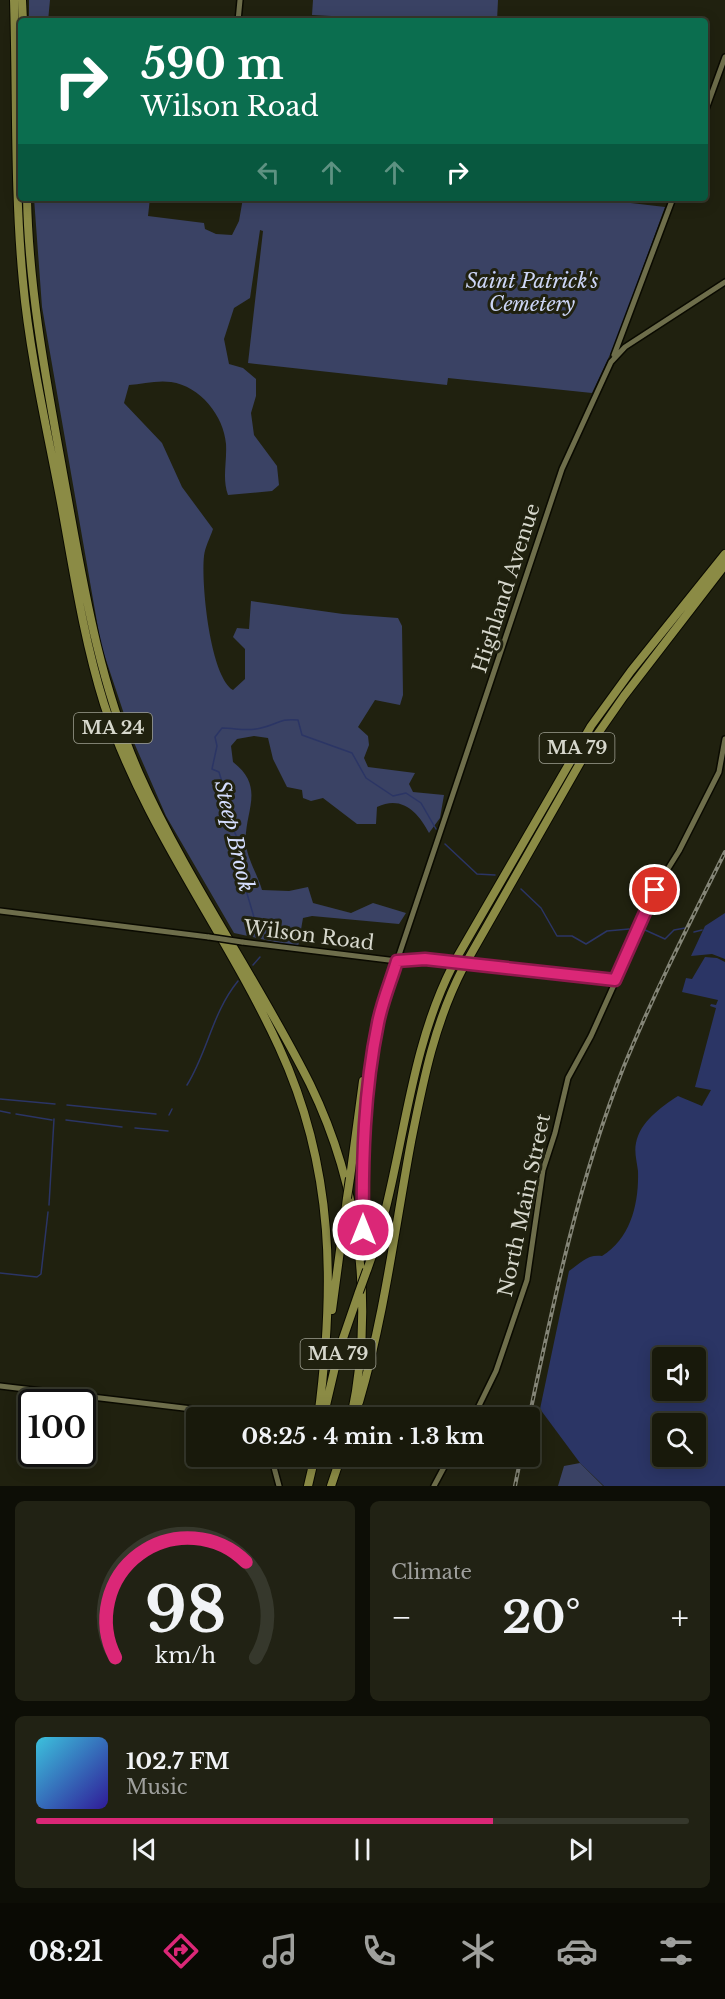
<!DOCTYPE html>
<meta charset="utf-8">
<style>
body{margin:0;font-family:"Libre Baskerville",serif;background:#212214;color:#f1f3f6;height:100vh;display:flex;flex-direction:column;font-size:22px;white-space:nowrap}
*{box-sizing:border-box;margin:0}
p{font-size:20px;color:#9fa09d}
.icon{flex:none;width:33px;height:33px;fill:none;stroke:currentColor;stroke-width:2;stroke-linecap:round;stroke-linejoin:round}
.map{position:relative;height:1486px;overflow:hidden}
.drawer{display:flex;flex-direction:column;gap:15px;padding:15px;background:#0d0e06;flex:1}
.drawer>*{flex:none}
.hud{position:absolute;left:18px;top:18px;width:690px;height:183px;border-radius:6px;box-shadow:0 3px 15px #0003,0 0 0 2px #36382c;background:#0b6e4f;color:#fff;overflow:hidden}
.fabs{position:absolute;left:652px;top:1347px;display:grid;gap:12px}
.fabs a{display:grid;place-items:center;width:54px;height:54px;border-radius:6px;background:#18190b;box-shadow:0 3px 15px #0003,0 0 0 2px #36382c;font-size:30px}
.speed{position:absolute;left:18px;top:1389px;display:flex;gap:12px;font-size:30px;font-weight:700;text-align:center}
.speed>*{display:grid;place-content:center;width:78px;height:78px;border-radius:50%;background:#18190b;box-shadow:0 3px 15px #0003,0 0 0 2px #36382c;line-height:1}
.speed .limit{border:3px solid #111;border-radius:9px;background:#fff;color:#111}
.pin{position:absolute;display:grid;place-items:center;width:51px;height:51px;color:#fff;margin:-26px;border:3px solid #fff;border-radius:50%;box-shadow:0 2px 6px #0007}
.me{position:absolute;width:66px;margin:-33px;rotate:0deg;stroke-linejoin:round;filter:drop-shadow(0 0 4px #0008)}
.turn{display:flex;align-items:center;gap:21px;height:126px;padding:0 24px;font-size:27px}
.turn .icon{width:78px;height:78px;stroke-width:2.5}
.turn b{display:block;font-size:42px;line-height:51px}
.lanes{display:flex;align-items:center;height:57px;padding:0 24px;background:#0003;justify-content:center;gap:30px;direction:ltr}
.lanes .off{opacity:.35}
.big{font-size:45px;font-weight:700;line-height:1.1}
.drawer .tile{flex:1;display:flex;flex-direction:column;justify-content:center;gap:9px;min-width:0;padding:0 21px;border-radius:9px;background:#212214}
.drawer .dial{align-items:center;gap:0}
.dial svg{height:156px;overflow:visible;fill:none;stroke:#36382c;stroke-width:7;stroke-linecap:round;text-anchor:middle}
.dial text{fill:#f1f3f6;stroke:none}
.song{display:flex;align-items:center;gap:18px}
.cover{width:72px;height:72px;border-radius:9px;background:linear-gradient(135deg,hsl(190 70% 55%),hsl(250 70% 35%))}
.played{height:6px;border-radius:3px;background:linear-gradient(90deg,#db2777 70%,#36382c 70%)}
.keys{display:flex;justify-content:space-around;direction:ltr}
.heat{display:flex;justify-content:space-between;align-items:center;font-size:33px;direction:ltr}
.drawer .tiles{flex:1;display:grid;gap:15px;grid-template-columns:1fr 1fr}
.tile:last-child{grid-column:span 2}
.trip{position:absolute;left:186px;top:1407px;width:354px;height:60px;border-radius:6px;background:#18190b;box-shadow:0 3px 15px #0003,0 0 0 2px #36382c;font-weight:700;line-height:60px;text-align:center}
.menu{display:flex;height:96px;justify-content:space-around;align-items:center;background:#0a0a04;color:#9fa09d}
.menu .icon{width:42px;height:42px}
.menu .on{color:#db2777}
.menu b{font-size:27px;color:#f1f3f6}
.map>svg:first-child{display:block}
.green{fill:#3a4264}
.water{fill:#2b3565;fill-rule:evenodd}
.lines{fill:none;stroke-linecap:round;stroke-linejoin:round}
.stream{stroke:#2b3565;stroke-width:1.5}
.secondary-casing{stroke:#0a0a00;stroke-width:8}
.highway-casing{stroke:#0a0a00;stroke-width:10}
.secondary{stroke:#6e6e4b;stroke-width:5}
.highway{stroke:#8b8b45;stroke-width:8}
.rail-casing{stroke:#848577;stroke-width:4}
.rail{stroke:#20210f;stroke-width:1.5;stroke-dasharray:4.5;stroke-linecap:butt}
.secondary-bridge-casing{stroke:#0a0a00;stroke-width:8;stroke-linecap:butt}
.highway-bridge-casing{stroke:#0a0a00;stroke-width:10;stroke-linecap:butt}
.secondary-bridge{stroke:#6e6e4b;stroke-width:5}
.highway-bridge{stroke:#8b8b45;stroke-width:8}
.route-casing{stroke:#8e194d;stroke-width:15}
.route{stroke:#db2777;stroke-width:10}
.labels{text-anchor:middle;dominant-baseline:central;stroke-width:6;stroke-linejoin:round;paint-order:stroke}
.shield{fill:#20210f;stroke:#9fa093;stroke-width:1.5}
.shield-label{font-size:18px;font-weight:bold;fill:#d6d7cc}
.park-label{font-size:20px;font-style:italic;fill:#ccd5f5;stroke:#20210f}
.street-label{font-size:20px;fill:#d6d7cc;stroke:#20210f}
.water-label{font-size:21px;font-style:italic;fill:#d5deff;stroke:#20210f}
</style>
<div class="map">
<svg width="725" height="1486" viewBox="0 0 725 1486">
<rect width="100%" height="100%" fill="#20210f"/>
<path class="green" d="M29,0H50L48,21H29Z
M313,0H498L497,21H331V16L312,15Z
M34,198H150L148,216L204,223L205,229L216,234L232,235L239,221L243,198H588L665,207L615,344L592,393L448,378L447,385L248,363L263,231L260,230L250,298L234,308L224,339L229,364L243,368L256,379V396L251,413L254,435L277,466L279,485L272,491L228,495C222,478 227,463 226,444C224,416 200,386 171,382C157,380 142,384 129,385L124,403L162,443L182,487L213,529C210,538 205,547 204,556C201,583 210,676 233,690L245,679V649L233,637L237,628L249,629L251,601L343,614L398,618L402,626L403,695L400,705L375,700L358,727L368,736L369,745L364,758L368,767L415,773L409,784L413,792L444,795L440,818L429,833C418,812 402,795 377,807L376,824H357L323,798L311,801L303,798L302,790L287,787L273,759L268,738L254,736L237,739L231,746L233,762C267,788 243,813 246,845C248,860 258,876 262,890L289,891L308,887L313,903L351,913L373,903L406,913L399,924L312,916L303,918L298,947L234,933L166,816L132,738L101,645L42,307Z
M580,1463L603,1486H558L564,1466Z"/>
<path class="water" d="M725,913V959L712,954L691,956L705,926Z
M705,957L717,958L725,962V1486H604L580,1463L540,1409L569,1271C581,1263 587,1254 602,1256C631,1238 639,1203 638,1171C637,1162 634,1152 636,1143C640,1122 661,1107 678,1096L702,1106L711,1090L695,1087L716,1008L710,1006L711,1004L716,1005L718,1000L682,992L686,978L692,979ZM663,1358H696V1390H663ZM663,1424H696V1456H663Z"/>
<g class="lines">
<path class="stream" d="M445,844L477,874L495,875
M521,889L541,908L557,936H572L586,944L607,931L629,929
M645,930L665,939L674,930L685,928
M258,931L234,849L238,840L220,798L222,782L219,772L212,769L217,746L215,737L222,728C236,728 247,732 261,728C277,725 279,718 298,720L302,735L352,753L366,778L393,796L406,793L421,803L436,829
M694,932L702,930
M253,965L260,957
M187,1085C208,1051 212,1013 238,981
M0,1099L55,1104
M67,1105L156,1114
M0,1111L10,1113
M16,1114L52,1120
M169,1115L172,1109
M66,1120L122,1127
M135,1128L168,1131
M49,1205L54,1119
M0,1273L37,1277L41,1274L48,1212"/>
<g class="secondary-casing">
<path id="secondary" d="M238,21L240,0
M705,112L725,57
M614,355L673,198
M0,911L209,937
M242,942L397,961L425,959L615,980
M397,961L562,469L611,362L625,347L725,282
M0,1386L209,1411L232,1418
M473,1418L496,1371L527,1280L543,1170L555,1133L568,1078L591,1036L636,936L648,901L679,851L719,772L725,739
M271,1456L279,1486
M434,1486L450,1456"/>
</g>
<g class="highway-casing">
<path id="highway" d="M14,0C17,93 14,189 23,282C30,358 48,433 62,508C74,574 84,640 104,704C144,827 225,930 279,1047C335,1168 335,1288 318,1418
M22,0L23,21
M27,198C29,295 48,389 65,484C83,582 98,680 139,773C187,881 257,978 310,1084C360,1187 375,1305 351,1418
M456,959L591,726L631,671L725,554
M467,961L592,742L624,696L725,565
M376,1028L397,961
M350,1178L363,1081
M363,1246L364,1133L377,1023
M367,1270C404,1171 404,1062 452,967
M332,1310L347,1198
M359,1402C384,1318 395,1228 411,1142C423,1082 434,1024 463,968
M323,1418L339,1350L359,1292
M308,1486L315,1456
M331,1486L341,1456"/>
</g>
<use href="#secondary" class="secondary"/>
<use href="#highway" class="highway"/>
<g class="rail-casing">
<path id="rail" d="M529,1418C554,1299 579,1179 624,1066C654,993 690,922 725,852
M515,1486L521,1456"/>
</g>
<use href="#rail" class="rail"/>
<g class="secondary-bridge-casing">
<path id="secondary-bridge" d="M209,937L242,942"/>
</g>
<g class="highway-bridge-casing">
<path id="highway-bridge" d="M452,967L456,959
M463,968L467,961
M347,1198L350,1178
M359,1292L367,1270"/>
</g>
<use href="#secondary-bridge" class="secondary-bridge"/>
<use href="#highway-bridge" class="highway-bridge"/>
</g>
<g class="lines">
<g class="route-casing">
<path id="route" d="M363,1230C362,1160 364,1091 378,1023C382,1002 391,981 397,961L425,959L615,980L655,890"/>
</g>
<use href="#route" class="route"/>
</g>
<g class="labels">
<g class="shield">
<rect x="74" y="713" width="78" height="30" rx="4.5"/>
<rect x="539.5" y="733" width="75" height="30" rx="4.5"/>
<rect x="300.5" y="1339" width="75" height="30" rx="4.5"/>
</g>
<g class="shield-label">
<text x="113" y="728">MA 24</text>
<text x="577" y="748">MA 79</text>
<text x="338" y="1354">MA 79</text>
</g>
<g class="park-label">
<text x="532" y="281">Saint Patrick's<tspan x="532" dy="23">Cemetery</tspan></text>
</g>
<g class="street-label">
<text transform="translate(506 588) rotate(-72)">Highland Avenue</text>
<text transform="translate(309 935) rotate(7)">Wilson Road</text>
<text transform="translate(524 1205) rotate(-78)">North Main Street</text>
</g>
<g class="water-label">
<text transform="translate(234 836) rotate(77)">Steep Brook</text>
</g>
</g>
</svg>
<div class="fabs">
<a><svg class="icon" aria-label="sound" viewBox="0 0 24 24"><path d="M4 9h4l5-4v14l-5-4H4zM17 9q2 3 0 6"/></svg></a>
<a><svg class="icon" aria-label="search" viewBox="0 0 24 24"><circle cx="10" cy="10" r="6"/><path d="M15 15l6 6"/></svg></a>
</div>
<div class="speed"><div class="limit">100</div></div>
<div class="pin" style="left:655px;top:890px;background:#d93025"><svg class="icon" aria-label="arrive" viewBox="0 0 24 24"><path d="M6 21V4h12l-3 4 3 4H6"/></svg></div>
<svg class="me" style="left:363px;top:1230px" viewBox="-20 -20 40 40"><circle r="17" fill="#db2777" stroke="#fff" stroke-width="3"/><path d="M0-11L8 9 0 5-8 9z" fill="#fff"/></svg>
<div class="trip">08:25 · 4 min · 1.3 km</div>
<div class="hud">
<div class="turn"><svg class="icon" aria-label="right" viewBox="0 0 24 24"><path d="M7 20v-9h11M14 6l5 5-5 5"/></svg><div><b>590 m</b>Wilson Road</div></div>
<div class="lanes"><svg class="icon off" aria-label="left" viewBox="0 0 24 24"><path d="M17 20v-9H6M10 6l-5 5 5 5"/></svg><svg class="icon off" aria-label="ahead" viewBox="0 0 24 24"><path d="M12 20V5M6 11l6-6 6 6"/></svg><svg class="icon off" aria-label="ahead" viewBox="0 0 24 24"><path d="M12 20V5M6 11l6-6 6 6"/></svg><svg class="icon" aria-label="right" viewBox="0 0 24 24"><path d="M7 20v-9h11M14 6l5 5-5 5"/></svg></div>
</div>
</div>
<section class="drawer">
<div class="tiles">
<div class="tile dial"><svg viewBox="0 0 100 80">
<path d="M14 69A42 42 0 1 1 86 69"/>
<path d="M14 69A42 42 0 0 1 81 20" stroke="#db2777"/>
<text x="50" y="56" font-size="32" font-weight="700">98</text>
<text x="50" y="72" font-size="11">km/h</text>
</svg></div>
<div class="tile"><p>Climate</p>
<div class="heat"><a>−</a><b class="big">20°</b><a>+</a></div>
</div>
<div class="tile">
<div class="song"><i class="cover"></i><div><b>102.7 FM</b><p>Music</p></div></div>
<div class="played"></div>
<div class="keys"><svg class="icon" aria-label="previous" viewBox="0 0 24 24"><path d="M18 5L8 12l10 7zM5 5v14"/></svg><svg class="icon" aria-label="pause" viewBox="0 0 24 24"><path d="M8 5v14M16 5v14"/></svg><svg class="icon" aria-label="next" viewBox="0 0 24 24"><path d="M6 5l10 7-10 7zM19 5v14"/></svg></div>
</div>
</div>
</section>
<nav class="menu">
<b>08:21</b>
<svg class="icon on" aria-label="directions" viewBox="0 0 24 24"><path d="M12 3l9 9-9 9-9-9zM9 14v-3h6M13 9l2 2-2 2"/></svg>
<svg class="icon" aria-label="music" viewBox="0 0 24 24"><path d="M9 18V5l10-2v13"/><circle cx="6" cy="18" r="3"/><circle cx="16" cy="16" r="3"/></svg>
<svg class="icon" aria-label="phone" viewBox="0 0 24 24"><path d="M5 4h4l2 5-3 2q2 4 5 5l2-3 5 2v4C11 20 4 13 5 4z"/></svg>
<svg class="icon" aria-label="climate" viewBox="0 0 24 24"><path d="M12 3v18M4 7l16 10M4 17L20 7"/></svg>
<svg class="icon" aria-label="car" viewBox="0 0 24 24"><path d="M5 17H2v-5l4-1 3-4h7l3 4 3 1v5h-3M9 17h6M6 11h13"/><circle cx="7" cy="17" r="2"/><circle cx="17" cy="17" r="2"/></svg>
<svg class="icon" aria-label="filters" viewBox="0 0 24 24"><path d="M4 7h16M4 17h16"/><circle cx="9" cy="7" r="2"/><circle cx="15" cy="17" r="2"/></svg>
</nav>
